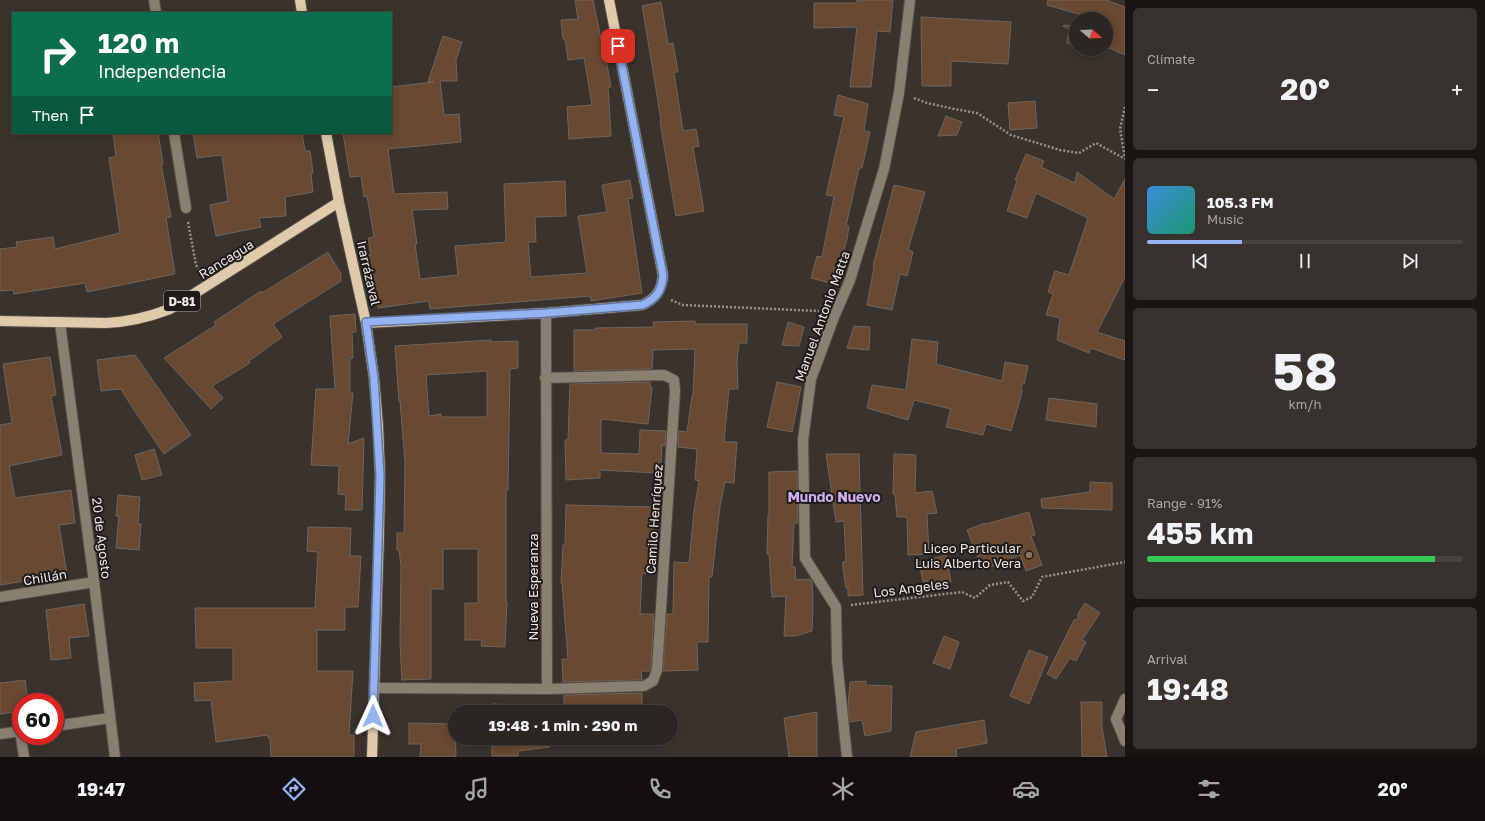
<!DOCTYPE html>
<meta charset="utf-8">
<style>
body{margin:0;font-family:"Golos Text",sans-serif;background:#38322f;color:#f1f3f6;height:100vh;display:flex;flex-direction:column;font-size:15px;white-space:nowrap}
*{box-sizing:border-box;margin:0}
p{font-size:13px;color:#a6a5a5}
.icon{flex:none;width:22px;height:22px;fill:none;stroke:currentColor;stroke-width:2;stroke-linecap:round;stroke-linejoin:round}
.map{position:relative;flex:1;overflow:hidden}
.side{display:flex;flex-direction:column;gap:8px;padding:8px;background:#181513;width:360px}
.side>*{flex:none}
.top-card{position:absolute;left:12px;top:12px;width:380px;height:122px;border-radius:0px;box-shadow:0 2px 10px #0003,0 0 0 1px #484340;background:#0b6e4f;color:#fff;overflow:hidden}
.needle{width:26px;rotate:109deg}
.controls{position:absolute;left:1069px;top:12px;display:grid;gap:8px}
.controls a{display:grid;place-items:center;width:44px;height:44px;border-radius:50%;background:#2c2622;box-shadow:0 2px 10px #0003,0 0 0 1px #484340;font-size:20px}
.speed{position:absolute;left:12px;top:693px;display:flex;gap:8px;font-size:20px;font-weight:700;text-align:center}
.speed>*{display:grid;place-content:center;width:52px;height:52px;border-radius:50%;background:#2c2622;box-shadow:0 2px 10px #0003,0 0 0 1px #484340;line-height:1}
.speed .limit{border:6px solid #d22;background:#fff;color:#111}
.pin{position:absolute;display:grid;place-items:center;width:34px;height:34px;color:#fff;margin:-17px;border-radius:8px;box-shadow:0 2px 6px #0006}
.me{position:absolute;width:44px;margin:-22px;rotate:1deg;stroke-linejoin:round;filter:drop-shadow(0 0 3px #0008)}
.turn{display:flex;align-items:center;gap:14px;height:84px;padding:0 20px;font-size:18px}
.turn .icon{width:52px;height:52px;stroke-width:2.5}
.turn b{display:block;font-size:28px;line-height:34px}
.then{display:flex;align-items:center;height:38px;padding:0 20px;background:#0003;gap:8px;font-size:15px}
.big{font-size:30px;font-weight:700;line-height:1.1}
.side .tile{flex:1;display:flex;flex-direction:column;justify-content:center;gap:6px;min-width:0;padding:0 14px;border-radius:6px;background:#38322f}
.side .dial{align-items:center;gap:0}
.dial b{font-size:52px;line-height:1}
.song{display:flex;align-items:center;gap:12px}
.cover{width:48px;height:48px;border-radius:6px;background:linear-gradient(135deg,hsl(210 70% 55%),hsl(160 70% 35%))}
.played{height:4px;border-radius:2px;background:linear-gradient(90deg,#95b2f1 30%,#484340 30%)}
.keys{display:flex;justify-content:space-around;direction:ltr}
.heat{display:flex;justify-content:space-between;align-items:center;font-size:22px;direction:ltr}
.charge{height:6px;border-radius:3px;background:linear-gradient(90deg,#34c759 91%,#484340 0)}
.trip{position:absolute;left:448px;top:705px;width:230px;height:40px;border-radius:20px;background:#2c2622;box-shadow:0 2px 10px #0003,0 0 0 1px #484340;font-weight:700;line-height:40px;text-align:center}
.tabs{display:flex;height:64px;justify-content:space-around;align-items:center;background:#120f0e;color:#a6a5a5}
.tabs .icon{width:28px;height:28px}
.tabs .current{color:#95b2f1}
.tabs b{font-size:18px;color:#f1f3f6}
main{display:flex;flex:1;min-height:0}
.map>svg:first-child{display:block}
.building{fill:#684932;stroke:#6e655f;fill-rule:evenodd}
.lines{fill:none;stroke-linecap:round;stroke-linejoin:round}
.minor-casing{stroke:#57504a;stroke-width:12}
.major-casing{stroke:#57504a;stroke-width:12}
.path{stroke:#97918c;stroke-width:2.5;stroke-dasharray:2 2;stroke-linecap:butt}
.minor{stroke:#8a8071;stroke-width:10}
.major{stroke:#e0caac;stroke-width:10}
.route-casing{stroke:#61749d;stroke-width:10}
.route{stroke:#95b2f1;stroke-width:7}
.education-dot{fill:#8d6e63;stroke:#1f1b18;stroke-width:1.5}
.labels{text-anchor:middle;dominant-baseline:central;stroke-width:4;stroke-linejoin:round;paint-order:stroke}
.shield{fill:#1f1b18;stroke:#afaaa7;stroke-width:1}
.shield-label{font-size:12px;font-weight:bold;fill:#ede8e4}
.street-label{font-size:13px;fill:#ede8e4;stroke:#1f1b18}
.poi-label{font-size:13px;fill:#ede8e4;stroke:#1f1b18;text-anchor:end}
.neighbourhood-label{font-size:14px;font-weight:bold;fill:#cdaef2;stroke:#1f1b18}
</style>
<main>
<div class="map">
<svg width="1125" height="757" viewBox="0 0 1125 757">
<rect width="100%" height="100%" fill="#3a332d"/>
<path class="building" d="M575,0H593L601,39L603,60L606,59L611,87H608L611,136L569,139L567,107L592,105L584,58L568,60L565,39H563L561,20L578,19Z
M857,0H893L890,32L877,31L871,87H850L857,27L814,28V3H856Z
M1048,0H1106L1125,7V55L1107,47L1106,50L1104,49H1106V19H1096L1047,5Z
M661,2L668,44L673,43L678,72H674L683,131L696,129L699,146L693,147L704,211L676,216L662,134L660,121H661L653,70L642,6Z
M921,17L1011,22L1008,64L951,61V86H922Z
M1064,25L1076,26V45L1067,43L1069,29L1063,26Z
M443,36L462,42L456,60L457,81H440L444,115L459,114L461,142L388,149L394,194L447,192L448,209L412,210L417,244H415L420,279L458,275L455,246L506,242L504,184L565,181L566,216L535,217L536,242H528L531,277L587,273L578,216L607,212L602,185L630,180L633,198L628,199L642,293L591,301L590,296L430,309L429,301L378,308L374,274L371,275L368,255H371L368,238L374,237L367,196L364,197L361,176L350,177L343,133H391V87L434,82H428Z
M838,95L868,104L864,131L870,132L862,168H859L846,226H849L847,239L834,284L811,278L817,256L822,257L834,196L826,195L844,117L834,115Z
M1035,101L1037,128L1010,130L1008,103Z
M946,116L962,122L957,135L938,136Z
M113,133H158L163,164H161L171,217L166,218L175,274L87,292L85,283L14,294L13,290L0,291V249L17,247L16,242L53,237L55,249L120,233L109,158L116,156Z
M193,133H302L305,151H310L313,173H311L313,192L285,197L286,216L259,218L261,227L216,236L210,205L228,201L222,155L197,158Z
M1026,154L1044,161L1041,167L1075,183L1077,172L1114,199L1125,179V277L1097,332L1125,341V360L1091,348L1089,353L1057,340L1060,318L1046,315L1053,294L1048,292L1055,271L1069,275L1088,218L1036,193L1027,218L1007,211L1017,181L1015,180Z
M894,185L925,192L908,250L913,252L907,276L900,274L892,310L867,305L874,267L873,266Z
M328,252L341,274V281L273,324L282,337L249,361L250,363L212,386L223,398L211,409L164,358L216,325L214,322L261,291L262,293Z
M355,314L356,332H352L353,358H350V393H353L348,444L364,438L362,510H345L346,495L338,494L339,466L311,465L316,389H335L330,316Z
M695,321V324H747V343H739L737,361L738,389H729L724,442H737L734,483L725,482L720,506L712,577H709L708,642H697L698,670L663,671L667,614H673L674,562L689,563L694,511L699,481L695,480L697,449L678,447L679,431L687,432L692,396H693L695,349L653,350L652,369L574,371V330H595V328L654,327L653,322Z
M788,322L804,327L799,346L782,345Z
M854,326L870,327L869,350L847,348Z
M912,339L938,342L936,364L1002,381L1005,362L1028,366L1024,384H1021L1022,392L1011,431L986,424L983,435L946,427L951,409L914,400L908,420L867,408L872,385L906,390Z
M491,340V342L518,341V368L510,369L508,490H506V602H507L505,647L481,646L482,640H465V603H478V549H443V589H431V679L402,680L400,644L401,566L399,550H397V533H404L405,463L400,401H399L395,346ZM487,371V417H442L441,414L429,416L426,375Z
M135,355L191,435L164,454L130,404L121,389L101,391L97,360Z
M50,357L56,395L51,396L62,455L9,466L15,498L71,490L75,523L59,525L67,574L0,585V425L12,423L3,364Z
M650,382V386L652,387L648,424L601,419V453L639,454L640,430L666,431L665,446L662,445L661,465H657V473L600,470V478L566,480L565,440H568L570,384Z
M777,382L801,387L792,432L767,427Z
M1049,398L1097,404L1096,427L1046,420Z
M154,449L162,475L142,480L135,455Z
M826,454H859L863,595L848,596V588H846L843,569V562L846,561L844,521L836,522Z
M894,454L916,455L915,493L932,491L937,513L927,514L929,554L908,555L907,517H897L895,494H893Z
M797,471L798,523H794L792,567H795L796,580L810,579L812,581L813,602L812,631L795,636H784L786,596L772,597L769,554H767L768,514H769V472Z
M1090,482L1112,483V510L1042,508L1041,499L1090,492Z
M118,495L140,497L138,524H141L139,550L116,548L119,516H116Z
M566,505L654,507L652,574L642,573L640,614H654L651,669L650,671H641L642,680L563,682L562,659H568L562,583H561L563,545H565Z
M1029,512L1035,535L1031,536L1042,565L1026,571L1020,555L983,570L967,530L985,523L986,524Z
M308,527L351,528L350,556H361L358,607H345V630H317V671H353L349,735H354V757H271L270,738H268V735L216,742L211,700L195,701L194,683L233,681V648H196L195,608H315L318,552L307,551Z
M946,555L951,582L933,586L932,580L923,582L919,562Z
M1085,603L1100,613L1082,640L1086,642L1076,661L1070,658L1056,679L1047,674L1074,620L1078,619V614Z
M84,604L89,636L69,638L71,658L51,660L46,610Z
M944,636L959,642L950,669L933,663Z
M1029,650L1048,657L1029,704L1010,696Z
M25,680L28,702H21V711L0,714V683Z
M866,681V685L892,686L891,731L865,736L862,720L850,722L848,706L850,682Z
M642,693V712H492V704L519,705V710L564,706V695Z
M1081,702H1102V727L1107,757H1082Z
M817,712V757H789L784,718Z
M984,720L987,743L956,749L957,757H910L916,732Z
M409,723L455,724L456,757H420L421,744H409Z
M492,738H610V743L549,744L550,747L518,751V756H492Z"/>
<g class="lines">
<g class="minor-casing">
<path id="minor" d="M154,0L156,13
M174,133L186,208
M60,323L94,582L115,757
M545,378L664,375L674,380L675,391L657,670L653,681L644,686L547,689
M0,597L94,582
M374,688L547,689L546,313
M1125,699L1116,719L1125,741
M55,726L110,718
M20,731L24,757
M0,734L21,731
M847,757L837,660L836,607L805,558L803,440L811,379L834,317L850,280L884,169L899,93L910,0"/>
</g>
<g class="major-casing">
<path id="major" d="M300,0L302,13
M326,133L339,202L366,323L374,378L378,426L380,475L379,532L372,757
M0,321L106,323C129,322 149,317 170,309L339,202
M366,323L546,313L642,305C656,299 662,290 663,275L609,0"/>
</g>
<path class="path" d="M914,98L927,103L954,109L977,113L1011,135L1060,150L1079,153L1096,143L1125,159
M1125,107L1120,129L1125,158
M188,222L196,265L200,272
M671,300L683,305L819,311
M851,605L962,592L975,598L990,585L1008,582L1023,601L1032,597L1042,577L1125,562"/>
<use href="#minor" class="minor"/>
<use href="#major" class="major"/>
</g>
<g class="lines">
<g class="route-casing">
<path id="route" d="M373,716L380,475L374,378L366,322L546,313L642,305C656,299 662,291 663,275L618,46"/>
</g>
<use href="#route" class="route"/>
</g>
<circle class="education-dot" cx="1029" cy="555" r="4"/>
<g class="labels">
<rect class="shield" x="164" y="291" width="36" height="20" rx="3"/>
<g class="shield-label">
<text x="182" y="301">D-81</text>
</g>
<g class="street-label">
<text transform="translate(226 259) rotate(-32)">Rancagua</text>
<text transform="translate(369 273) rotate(77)">Irarrázaval</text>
<text transform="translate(822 316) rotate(-70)">Manuel Antonio Matta</text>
<text transform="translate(654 519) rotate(-86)">Camilo Henríquez</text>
<text transform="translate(102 538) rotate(83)">20 de Agosto</text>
<text transform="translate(45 577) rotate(-9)">Chillán</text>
<text transform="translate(533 587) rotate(-90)">Nueva Esperanza</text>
<text transform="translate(911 588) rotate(-7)">Los Angeles</text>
</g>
<g class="poi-label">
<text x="1021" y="548">Liceo Particular<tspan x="1021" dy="15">Luis Alberto Vera</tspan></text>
</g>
<g class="neighbourhood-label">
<text x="834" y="496">Mundo Nuevo</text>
</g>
</g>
</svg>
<div class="controls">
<a><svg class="needle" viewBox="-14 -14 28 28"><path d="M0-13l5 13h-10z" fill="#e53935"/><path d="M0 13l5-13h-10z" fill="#a6a5a5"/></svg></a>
</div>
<div class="speed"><div class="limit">60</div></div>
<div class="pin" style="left:618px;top:46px;background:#d93025"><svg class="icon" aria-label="arrive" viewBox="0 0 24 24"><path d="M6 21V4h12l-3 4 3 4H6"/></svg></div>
<svg class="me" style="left:373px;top:716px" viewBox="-20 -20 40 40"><path d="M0-17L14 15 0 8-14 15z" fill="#95b2f1" stroke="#fff" stroke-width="4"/></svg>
<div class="trip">19:48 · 1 min · 290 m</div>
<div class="top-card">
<div class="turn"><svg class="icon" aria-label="right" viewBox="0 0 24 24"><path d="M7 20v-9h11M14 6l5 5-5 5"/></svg><div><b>120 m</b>Independencia</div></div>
<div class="then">Then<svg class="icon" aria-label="arrive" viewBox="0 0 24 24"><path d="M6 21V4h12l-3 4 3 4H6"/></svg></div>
</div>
</div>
<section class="side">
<div class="tile"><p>Climate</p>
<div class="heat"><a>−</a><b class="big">20°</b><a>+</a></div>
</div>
<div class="tile">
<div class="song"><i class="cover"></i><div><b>105.3 FM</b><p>Music</p></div></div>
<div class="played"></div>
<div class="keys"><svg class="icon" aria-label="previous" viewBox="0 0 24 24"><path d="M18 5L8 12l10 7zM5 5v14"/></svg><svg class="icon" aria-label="pause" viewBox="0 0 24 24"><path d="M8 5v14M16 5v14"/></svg><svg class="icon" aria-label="next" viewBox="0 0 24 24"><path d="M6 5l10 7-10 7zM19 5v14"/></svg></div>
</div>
<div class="tile dial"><b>58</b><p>km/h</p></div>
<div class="tile"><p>Range · 91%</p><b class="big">455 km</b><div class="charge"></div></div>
<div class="tile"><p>Arrival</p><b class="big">19:48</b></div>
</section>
</main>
<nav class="tabs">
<b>19:47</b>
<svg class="icon current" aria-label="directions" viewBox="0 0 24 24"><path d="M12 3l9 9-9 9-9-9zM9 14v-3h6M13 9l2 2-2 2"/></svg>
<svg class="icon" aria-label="music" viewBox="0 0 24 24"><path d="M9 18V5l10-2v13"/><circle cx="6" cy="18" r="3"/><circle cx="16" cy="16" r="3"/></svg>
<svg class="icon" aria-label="phone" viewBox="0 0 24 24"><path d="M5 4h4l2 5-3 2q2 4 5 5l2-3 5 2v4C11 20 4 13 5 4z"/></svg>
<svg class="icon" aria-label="climate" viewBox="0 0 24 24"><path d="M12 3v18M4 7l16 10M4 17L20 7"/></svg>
<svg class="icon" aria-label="car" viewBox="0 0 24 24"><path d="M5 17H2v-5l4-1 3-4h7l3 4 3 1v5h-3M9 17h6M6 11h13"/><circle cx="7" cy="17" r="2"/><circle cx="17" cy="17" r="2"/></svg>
<svg class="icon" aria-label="filters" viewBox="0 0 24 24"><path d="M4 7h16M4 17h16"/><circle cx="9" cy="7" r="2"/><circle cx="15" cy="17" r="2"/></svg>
<b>20°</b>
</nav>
